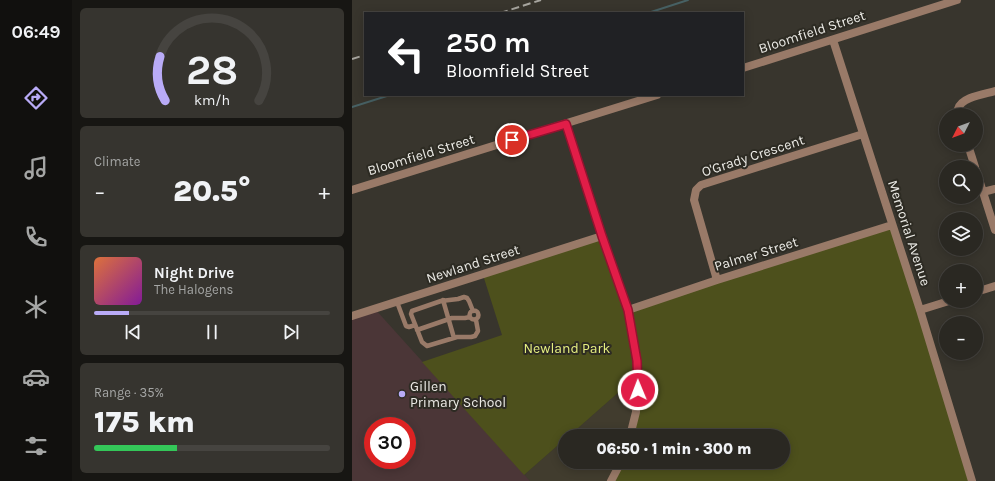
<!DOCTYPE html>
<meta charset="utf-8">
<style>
body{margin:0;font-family:Karla,sans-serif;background:#36342f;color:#f1f3f6;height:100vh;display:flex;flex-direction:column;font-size:15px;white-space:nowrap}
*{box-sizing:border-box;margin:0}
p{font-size:13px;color:#a5a6a5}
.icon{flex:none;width:22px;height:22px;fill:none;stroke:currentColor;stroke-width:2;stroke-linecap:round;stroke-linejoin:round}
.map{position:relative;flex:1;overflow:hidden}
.side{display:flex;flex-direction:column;gap:8px;padding:8px;background:#171613;width:280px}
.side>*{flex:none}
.banner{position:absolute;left:12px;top:12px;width:380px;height:84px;border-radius:0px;box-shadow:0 2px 10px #0003,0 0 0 1px #464440;background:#202124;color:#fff;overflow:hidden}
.needle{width:26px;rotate:228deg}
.controls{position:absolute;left:587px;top:108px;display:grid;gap:8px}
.controls a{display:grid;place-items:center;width:44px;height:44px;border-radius:50%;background:#2a2822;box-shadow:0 2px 10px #0003,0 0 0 1px #464440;font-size:20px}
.speed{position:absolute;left:12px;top:417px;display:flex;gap:8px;font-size:20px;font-weight:700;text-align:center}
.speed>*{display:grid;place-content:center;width:52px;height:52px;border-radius:50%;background:#2a2822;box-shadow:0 2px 10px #0003,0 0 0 1px #464440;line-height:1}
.speed .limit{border:6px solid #d22;background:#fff;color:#111}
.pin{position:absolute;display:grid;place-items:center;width:34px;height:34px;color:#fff;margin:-17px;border:2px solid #fff;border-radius:50%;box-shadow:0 1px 4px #0007}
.me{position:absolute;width:44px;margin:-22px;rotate:359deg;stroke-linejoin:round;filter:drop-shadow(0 0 3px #0008)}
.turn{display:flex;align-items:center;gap:14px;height:84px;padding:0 16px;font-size:18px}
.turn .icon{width:52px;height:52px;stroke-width:2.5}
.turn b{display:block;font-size:28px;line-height:34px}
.big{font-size:30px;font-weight:800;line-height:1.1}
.side .card{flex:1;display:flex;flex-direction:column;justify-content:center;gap:6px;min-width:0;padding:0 14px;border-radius:6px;background:#36342f}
.side .dial{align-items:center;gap:0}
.dial svg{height:104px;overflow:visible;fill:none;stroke:#464440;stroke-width:7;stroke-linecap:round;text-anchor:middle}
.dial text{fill:#f1f3f6;stroke:none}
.song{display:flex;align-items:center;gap:12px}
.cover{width:48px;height:48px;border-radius:6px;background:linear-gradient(135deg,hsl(20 70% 55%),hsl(290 70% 35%))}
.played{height:4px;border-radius:2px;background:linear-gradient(90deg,#b9abf7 15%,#464440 15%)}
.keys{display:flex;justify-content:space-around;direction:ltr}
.heat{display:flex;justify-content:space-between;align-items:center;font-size:22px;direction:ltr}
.charge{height:6px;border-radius:3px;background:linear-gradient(90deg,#34c759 35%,#464440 0)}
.trip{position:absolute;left:206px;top:429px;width:232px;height:40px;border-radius:20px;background:#2a2822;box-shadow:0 2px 10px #0003,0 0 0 1px #464440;font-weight:800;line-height:40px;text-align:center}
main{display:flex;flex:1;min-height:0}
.dock{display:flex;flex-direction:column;width:72px;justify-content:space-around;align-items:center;background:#11100e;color:#a5a6a5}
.dock .icon{width:28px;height:28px}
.dock .current{color:#b9abf7}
.dock b{font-size:18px;color:#f1f3f6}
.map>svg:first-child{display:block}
.built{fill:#413c2e}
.education{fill:#4b3637;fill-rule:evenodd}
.green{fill:#4d501c}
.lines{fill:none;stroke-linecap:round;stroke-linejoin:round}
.stream{stroke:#476164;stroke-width:2}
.service{stroke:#997a68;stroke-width:4.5}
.minor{stroke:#997a68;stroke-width:8}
.rail{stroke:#a7a59f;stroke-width:2;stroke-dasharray:8 4;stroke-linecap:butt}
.route-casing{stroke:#92132f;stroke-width:10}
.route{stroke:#e11d48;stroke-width:7}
.poi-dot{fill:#b9abf7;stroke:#2d2b23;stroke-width:1.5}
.labels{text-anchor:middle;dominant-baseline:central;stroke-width:4;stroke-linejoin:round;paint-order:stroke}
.street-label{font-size:14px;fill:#ebeae5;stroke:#2d2b23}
.park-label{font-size:14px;fill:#e5ee80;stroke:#2d2b23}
.poi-label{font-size:14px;fill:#ebeae5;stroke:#2d2b23;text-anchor:start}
</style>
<main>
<nav class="dock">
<b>06:49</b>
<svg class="icon current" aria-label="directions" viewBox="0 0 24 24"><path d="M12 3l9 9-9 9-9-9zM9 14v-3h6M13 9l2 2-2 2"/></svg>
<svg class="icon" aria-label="music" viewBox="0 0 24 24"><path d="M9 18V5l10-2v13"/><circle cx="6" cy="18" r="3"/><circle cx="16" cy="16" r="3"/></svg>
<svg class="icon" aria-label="phone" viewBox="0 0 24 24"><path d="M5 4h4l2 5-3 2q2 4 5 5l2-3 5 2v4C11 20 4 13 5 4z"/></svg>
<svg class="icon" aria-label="climate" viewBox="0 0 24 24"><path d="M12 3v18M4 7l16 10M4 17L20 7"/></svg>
<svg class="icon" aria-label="car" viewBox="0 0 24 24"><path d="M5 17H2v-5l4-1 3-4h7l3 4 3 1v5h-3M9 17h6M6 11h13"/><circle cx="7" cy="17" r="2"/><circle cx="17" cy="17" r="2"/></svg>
<svg class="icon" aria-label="filters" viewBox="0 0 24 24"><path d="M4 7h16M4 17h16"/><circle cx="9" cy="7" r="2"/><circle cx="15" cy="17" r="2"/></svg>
</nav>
<section class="side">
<div class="card dial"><svg viewBox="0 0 100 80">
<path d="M14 69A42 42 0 1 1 86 69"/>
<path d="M14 69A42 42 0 0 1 10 35" stroke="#b9abf7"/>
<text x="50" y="56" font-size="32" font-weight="700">28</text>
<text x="50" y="72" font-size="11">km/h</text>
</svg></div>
<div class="card"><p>Climate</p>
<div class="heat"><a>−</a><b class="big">20.5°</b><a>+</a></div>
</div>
<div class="card">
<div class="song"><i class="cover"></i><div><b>Night Drive</b><p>The Halogens</p></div></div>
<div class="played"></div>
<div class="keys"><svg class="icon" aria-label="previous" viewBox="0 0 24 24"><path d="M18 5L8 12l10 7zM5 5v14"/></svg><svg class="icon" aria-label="pause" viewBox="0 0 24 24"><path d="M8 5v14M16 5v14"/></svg><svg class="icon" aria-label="next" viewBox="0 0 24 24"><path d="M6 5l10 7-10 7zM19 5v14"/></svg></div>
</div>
<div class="card"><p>Range · 35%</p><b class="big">175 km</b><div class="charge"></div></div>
</section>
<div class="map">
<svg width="643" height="481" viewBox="0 0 643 481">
<rect width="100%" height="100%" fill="#38352d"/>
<path class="built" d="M285,376L278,436H217Z
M213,439V462H269L259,481H178L172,475Z"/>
<path class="education" d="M23,309L178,481H0V316ZM21,426H55V460H21Z"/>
<path class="green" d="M540,225L620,481H259L269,462H431V436H278L285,376L217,436H213V439L172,475L70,362L150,335L131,275L250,236L276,310Z"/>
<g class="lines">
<path class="stream" d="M296,13L336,0
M0,107L38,95"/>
<path class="service" d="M91,300L102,338
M45,302L54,326L57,327L63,325
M117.5 315a4.5 4.5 0 1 1 9 0a4.5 4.5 0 1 1-9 0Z
M121,311L117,301L115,298L112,297L106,299L89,301L60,311L59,314L70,342L75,346L105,337H119L123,336L126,331L124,320
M65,330L100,318H113L118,317"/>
<path class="minor" d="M481,40L568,310L620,481
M391,68L605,0
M606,115C606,113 605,110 606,109C609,97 633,94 643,91
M214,124L250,236L276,310L285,361V376L284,412L278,436
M616,145L623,167
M624,170L643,230
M0,190L305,95
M631,192L643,189
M365,280L342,200L344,190L349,185L511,134
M624,292L643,286
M276,310L365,280L540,225
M568,310L597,301
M0,316L250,236
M259,481L269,462"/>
<path class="rail" d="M148,13L189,0
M0,59L13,55"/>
</g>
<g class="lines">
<g class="route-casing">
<path id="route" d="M160,140L214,124L250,236L276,310L285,361L286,390"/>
</g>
<use href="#route" class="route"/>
</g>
<circle class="poi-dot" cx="50" cy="394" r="4"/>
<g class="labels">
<g class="street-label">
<text transform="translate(460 32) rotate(-18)">Bloomfield Street</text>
<text transform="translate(69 155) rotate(-17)">Bloomfield Street</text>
<text transform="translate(401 156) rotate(-18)">O'Grady Crescent</text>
<text transform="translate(557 233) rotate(72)">Memorial Avenue</text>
<text transform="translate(404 254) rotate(-17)">Palmer Street</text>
<text transform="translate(121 264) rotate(-18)">Newland Street</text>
</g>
<g class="park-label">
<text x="215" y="348">Newland Park</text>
</g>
<g class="poi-label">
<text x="58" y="386">Gillen<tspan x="58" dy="16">Primary School</tspan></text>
</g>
</g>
</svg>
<div class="controls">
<a><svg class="needle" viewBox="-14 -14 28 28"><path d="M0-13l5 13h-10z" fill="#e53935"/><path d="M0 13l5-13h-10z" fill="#a5a6a5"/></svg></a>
<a><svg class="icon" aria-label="search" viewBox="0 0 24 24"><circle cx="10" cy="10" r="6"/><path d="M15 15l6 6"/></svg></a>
<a><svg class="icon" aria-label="layers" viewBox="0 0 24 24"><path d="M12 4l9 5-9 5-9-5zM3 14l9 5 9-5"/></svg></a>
<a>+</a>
<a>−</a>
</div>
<div class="speed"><div class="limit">30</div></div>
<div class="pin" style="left:160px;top:140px;background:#d93025"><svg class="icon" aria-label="arrive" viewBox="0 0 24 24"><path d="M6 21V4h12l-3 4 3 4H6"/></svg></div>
<svg class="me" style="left:286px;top:390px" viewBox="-20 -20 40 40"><circle r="17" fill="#e11d48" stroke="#fff" stroke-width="3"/><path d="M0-11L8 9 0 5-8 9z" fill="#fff"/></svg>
<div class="trip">06:50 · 1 min · 300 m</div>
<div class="banner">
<div class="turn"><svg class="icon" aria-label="left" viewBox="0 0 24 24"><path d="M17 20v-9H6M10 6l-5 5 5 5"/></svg><div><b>250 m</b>Bloomfield Street</div></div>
</div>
</div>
</main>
